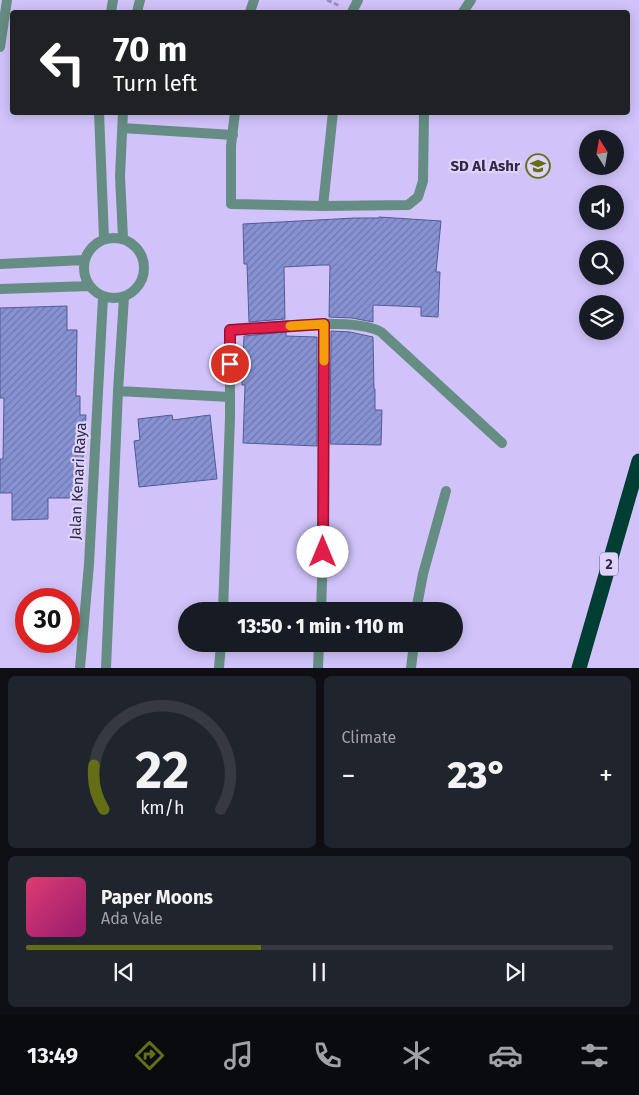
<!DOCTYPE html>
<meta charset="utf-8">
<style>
body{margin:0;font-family:"Fira Sans",sans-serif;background:#20242c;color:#f1f3f6;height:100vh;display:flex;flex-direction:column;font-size:19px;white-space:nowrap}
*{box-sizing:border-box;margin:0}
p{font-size:16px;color:#9ea1a6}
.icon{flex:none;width:28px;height:28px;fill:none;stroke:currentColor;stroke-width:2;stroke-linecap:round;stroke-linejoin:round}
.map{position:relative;height:668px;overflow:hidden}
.details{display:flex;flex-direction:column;gap:8px;padding:8px;background:#0d0f14;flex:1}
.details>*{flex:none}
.hud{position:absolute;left:10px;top:10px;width:620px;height:105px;border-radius:5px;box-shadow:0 2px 12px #0003;background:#202124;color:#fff;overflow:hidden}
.needle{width:32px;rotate:349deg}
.controls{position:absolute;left:579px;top:130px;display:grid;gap:10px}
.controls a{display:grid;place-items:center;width:45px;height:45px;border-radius:50%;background:#171b24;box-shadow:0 2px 12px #0003;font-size:25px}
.speed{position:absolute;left:15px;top:588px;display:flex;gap:10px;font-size:25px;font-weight:700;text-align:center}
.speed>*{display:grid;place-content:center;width:65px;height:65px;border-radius:50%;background:#171b24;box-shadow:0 2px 12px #0003;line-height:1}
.speed .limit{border:8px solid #d22;background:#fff;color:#111}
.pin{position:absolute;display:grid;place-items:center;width:42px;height:42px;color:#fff;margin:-21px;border:2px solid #fff;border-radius:50%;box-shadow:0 1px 5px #0007}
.me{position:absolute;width:55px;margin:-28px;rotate:0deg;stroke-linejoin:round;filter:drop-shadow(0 0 4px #0008)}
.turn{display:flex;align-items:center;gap:18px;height:105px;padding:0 20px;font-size:22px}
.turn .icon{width:65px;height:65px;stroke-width:2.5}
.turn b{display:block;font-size:35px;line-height:42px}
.big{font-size:38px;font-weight:800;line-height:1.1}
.details .widget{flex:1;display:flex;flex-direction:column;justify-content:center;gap:8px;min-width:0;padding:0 18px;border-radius:8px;background:#20242c}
.details .dial{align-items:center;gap:0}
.dial svg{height:130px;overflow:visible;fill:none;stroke:#363941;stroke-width:7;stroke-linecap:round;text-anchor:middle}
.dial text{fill:#f1f3f6;stroke:none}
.song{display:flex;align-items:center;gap:15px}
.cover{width:60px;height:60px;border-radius:8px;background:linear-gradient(135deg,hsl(340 70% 55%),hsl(320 70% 35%))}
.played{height:5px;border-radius:2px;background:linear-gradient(90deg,#636e16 40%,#363941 40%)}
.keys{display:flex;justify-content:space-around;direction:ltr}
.heat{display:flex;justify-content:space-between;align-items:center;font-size:28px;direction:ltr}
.details .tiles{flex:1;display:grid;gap:8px;grid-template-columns:1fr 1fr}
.widget:last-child{grid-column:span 2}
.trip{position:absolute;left:178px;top:602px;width:285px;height:50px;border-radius:25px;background:#171b24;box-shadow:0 2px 12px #0003;font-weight:800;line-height:50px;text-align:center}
.tab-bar{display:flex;height:80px;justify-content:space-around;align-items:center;background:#090b0e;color:#9ea1a6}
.tab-bar .icon{width:35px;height:35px}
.tab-bar .on{color:#636e16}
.tab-bar b{font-size:22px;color:#f1f3f6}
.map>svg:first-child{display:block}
.building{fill:url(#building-hatch);stroke:#525b96}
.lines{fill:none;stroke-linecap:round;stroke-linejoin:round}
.path{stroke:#9b8fbc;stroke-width:3;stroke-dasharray:5 2.5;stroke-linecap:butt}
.street{stroke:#668d83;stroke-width:10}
.highway{stroke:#003d32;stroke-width:15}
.route-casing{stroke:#92132f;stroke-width:12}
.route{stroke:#e11d48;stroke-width:9}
.slow{stroke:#f59e0b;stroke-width:9}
.labels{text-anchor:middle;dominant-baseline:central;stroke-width:4.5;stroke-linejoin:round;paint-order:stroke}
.shield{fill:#ddd3fc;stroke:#635b7a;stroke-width:1}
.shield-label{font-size:14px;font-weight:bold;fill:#2f2842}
.poi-label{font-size:15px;font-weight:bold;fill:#2f2842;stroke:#ddd3fc;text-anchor:end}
.street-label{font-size:15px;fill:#2f2842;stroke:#ddd3fc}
</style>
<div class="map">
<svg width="639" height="668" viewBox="0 0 639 668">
<defs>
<pattern id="building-hatch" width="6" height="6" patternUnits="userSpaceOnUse" patternTransform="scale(1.25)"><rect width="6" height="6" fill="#8792d2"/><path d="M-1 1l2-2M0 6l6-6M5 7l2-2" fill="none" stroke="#6f77ac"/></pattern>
</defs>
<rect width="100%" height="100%" fill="#d1c3fa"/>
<path class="building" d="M379,217L441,221L436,272H440L438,317L421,316V307L373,305V322L352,318L329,317L330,265H322L284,267L285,319L249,322L247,264H244L243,224L355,218H379Z
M67,306V330H77L76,396H80V415H86L80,498H48V519L12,520V493H0V459H3L4,398H0V308Z
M331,331L350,332L373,337L374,389H375V410H382L381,445L330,444Z
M286,332V336L317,337V446L243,443L245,385H242L244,336Z
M172,415L173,420L210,415L217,479L139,487L134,441L140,440L138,419Z"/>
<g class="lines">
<path class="path" d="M327,0L340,6"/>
<path class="street" d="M111,12L113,0
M137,12L140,0
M250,12L254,0
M352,12L358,0
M463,12L471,0
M0,47L7,0
M99,112L104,239
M123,112L120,176L123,238
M235,112L231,146V204L323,206L333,112
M122,128L233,135
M323,206L408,205L418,197L423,181L424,112
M84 268a30 30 0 1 1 60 0a30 30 0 1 1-60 0Z
M0,264L85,260
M0,289L90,286
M118,391L230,397
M223,611L230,418V330C265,328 353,316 381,332L502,443
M321,611L323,552L324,324
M416,611L423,574L446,491
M80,668L89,564L103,297
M106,668L118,391L124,297
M219,668L221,644
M318,668L319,644
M411,668L414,644"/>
<path class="highway" d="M579,668L639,461"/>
</g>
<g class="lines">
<g class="route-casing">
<path id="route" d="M230,364V330L324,324L323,552"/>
</g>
<use href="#route" class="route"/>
<path class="slow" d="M290,326L324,324V361"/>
</g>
<defs>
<g id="school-ring" transform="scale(1.25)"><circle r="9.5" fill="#ddd3fc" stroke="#636e16" stroke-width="1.5"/><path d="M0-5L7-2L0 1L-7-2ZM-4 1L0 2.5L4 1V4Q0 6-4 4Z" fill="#636e16"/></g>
</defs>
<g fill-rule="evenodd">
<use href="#school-ring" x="538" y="166"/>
</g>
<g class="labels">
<rect class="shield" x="600" y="552.5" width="18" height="23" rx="4"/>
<g class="shield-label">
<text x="609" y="564">2</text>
</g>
<g class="poi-label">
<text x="520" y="166">SD Al Ashr</text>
</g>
<g class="street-label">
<text transform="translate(78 481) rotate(-87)">Jalan Kenari Raya</text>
</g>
</g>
</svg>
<div class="controls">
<a><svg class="needle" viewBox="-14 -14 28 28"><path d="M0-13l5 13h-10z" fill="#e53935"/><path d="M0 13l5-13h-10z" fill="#9ea1a6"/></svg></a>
<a><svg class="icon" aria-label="sound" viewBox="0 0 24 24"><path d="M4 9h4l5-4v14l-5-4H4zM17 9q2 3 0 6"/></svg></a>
<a><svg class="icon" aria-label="search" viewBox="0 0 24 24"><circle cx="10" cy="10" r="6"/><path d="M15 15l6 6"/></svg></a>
<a><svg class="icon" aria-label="layers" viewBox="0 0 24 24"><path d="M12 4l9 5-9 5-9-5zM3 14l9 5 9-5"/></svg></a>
</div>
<div class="speed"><div class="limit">30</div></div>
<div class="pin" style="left:230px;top:364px;background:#d93025"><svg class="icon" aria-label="arrive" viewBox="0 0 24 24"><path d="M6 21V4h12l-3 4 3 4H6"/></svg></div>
<svg class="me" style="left:323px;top:552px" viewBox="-20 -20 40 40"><circle r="19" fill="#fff"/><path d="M0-13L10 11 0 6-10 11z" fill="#e11d48"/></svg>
<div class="trip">13:50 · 1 min · 110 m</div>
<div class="hud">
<div class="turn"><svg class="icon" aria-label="left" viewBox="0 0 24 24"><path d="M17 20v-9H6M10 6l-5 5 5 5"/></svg><div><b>70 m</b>Turn left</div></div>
</div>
</div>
<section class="details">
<div class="tiles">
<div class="widget dial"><svg viewBox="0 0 100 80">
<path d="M14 69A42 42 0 1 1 86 69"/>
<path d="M14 69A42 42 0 0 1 8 42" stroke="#636e16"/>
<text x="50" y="56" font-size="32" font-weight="700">22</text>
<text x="50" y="72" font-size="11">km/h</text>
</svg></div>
<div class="widget"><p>Climate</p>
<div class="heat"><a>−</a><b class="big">23°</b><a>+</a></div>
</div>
<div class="widget">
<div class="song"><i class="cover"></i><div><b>Paper Moons</b><p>Ada Vale</p></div></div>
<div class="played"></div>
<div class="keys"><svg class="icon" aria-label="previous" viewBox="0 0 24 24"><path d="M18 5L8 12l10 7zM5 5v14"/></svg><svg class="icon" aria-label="pause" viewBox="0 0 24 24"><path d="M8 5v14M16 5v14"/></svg><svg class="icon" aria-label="next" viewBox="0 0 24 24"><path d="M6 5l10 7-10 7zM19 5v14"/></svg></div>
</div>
</div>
</section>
<nav class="tab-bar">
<b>13:49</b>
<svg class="icon on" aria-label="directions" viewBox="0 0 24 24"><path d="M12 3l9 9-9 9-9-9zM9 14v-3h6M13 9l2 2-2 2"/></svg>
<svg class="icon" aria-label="music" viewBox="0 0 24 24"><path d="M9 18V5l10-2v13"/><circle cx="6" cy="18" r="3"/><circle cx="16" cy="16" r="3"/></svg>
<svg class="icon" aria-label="phone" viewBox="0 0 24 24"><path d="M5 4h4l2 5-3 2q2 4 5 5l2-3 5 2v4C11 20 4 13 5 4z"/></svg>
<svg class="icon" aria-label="climate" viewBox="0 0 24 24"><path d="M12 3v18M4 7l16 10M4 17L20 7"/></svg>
<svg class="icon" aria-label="car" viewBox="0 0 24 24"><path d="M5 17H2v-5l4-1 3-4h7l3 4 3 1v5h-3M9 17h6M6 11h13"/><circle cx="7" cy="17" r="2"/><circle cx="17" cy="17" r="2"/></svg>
<svg class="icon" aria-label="filters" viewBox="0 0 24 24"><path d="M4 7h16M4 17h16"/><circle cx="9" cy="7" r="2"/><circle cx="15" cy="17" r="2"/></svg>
</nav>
